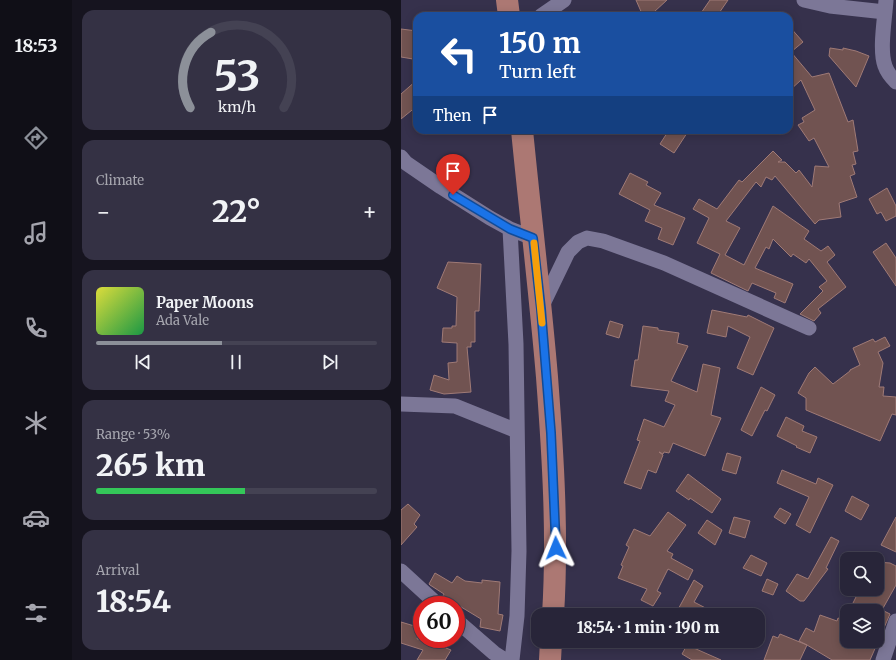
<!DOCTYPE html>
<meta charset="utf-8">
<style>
body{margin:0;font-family:Merriweather,serif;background:#343144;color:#f1f3f6;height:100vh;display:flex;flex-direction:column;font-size:15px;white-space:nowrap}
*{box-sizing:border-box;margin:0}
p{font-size:13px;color:#a5a5ae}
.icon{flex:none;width:22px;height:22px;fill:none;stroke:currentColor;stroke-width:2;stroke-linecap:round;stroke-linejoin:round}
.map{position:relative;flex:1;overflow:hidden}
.drawer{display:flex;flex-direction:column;gap:10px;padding:10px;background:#16141f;width:329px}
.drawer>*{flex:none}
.guide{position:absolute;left:12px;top:12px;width:380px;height:122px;border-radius:12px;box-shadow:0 2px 10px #0003,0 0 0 1px #444253;background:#1a4fa0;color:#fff;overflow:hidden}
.tools{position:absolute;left:439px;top:552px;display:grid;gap:8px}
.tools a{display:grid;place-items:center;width:44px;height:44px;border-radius:8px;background:#282539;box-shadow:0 2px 10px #0003,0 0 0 1px #444253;font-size:20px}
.speed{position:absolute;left:12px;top:596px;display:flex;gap:8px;font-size:20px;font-weight:700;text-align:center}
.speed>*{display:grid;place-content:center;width:52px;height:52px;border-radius:50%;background:#282539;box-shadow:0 2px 10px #0003,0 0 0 1px #444253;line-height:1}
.speed .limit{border:6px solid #d22;background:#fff;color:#111}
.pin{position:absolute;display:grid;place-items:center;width:34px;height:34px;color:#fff;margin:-41px -17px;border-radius:50% 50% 50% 0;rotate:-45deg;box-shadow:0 0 4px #0007}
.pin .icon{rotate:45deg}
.me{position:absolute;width:44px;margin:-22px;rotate:358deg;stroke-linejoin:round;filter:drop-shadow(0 0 3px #0008)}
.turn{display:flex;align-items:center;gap:14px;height:84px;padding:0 20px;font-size:18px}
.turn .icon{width:52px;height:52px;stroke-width:2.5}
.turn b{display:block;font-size:28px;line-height:34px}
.then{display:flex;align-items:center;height:38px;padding:0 20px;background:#0003;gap:8px;font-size:15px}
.big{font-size:30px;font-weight:800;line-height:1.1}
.drawer .widget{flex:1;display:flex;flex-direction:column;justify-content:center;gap:6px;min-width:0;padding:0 14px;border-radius:12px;background:#343144}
.drawer .dial{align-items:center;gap:0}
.dial svg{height:104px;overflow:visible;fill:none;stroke:#444253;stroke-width:7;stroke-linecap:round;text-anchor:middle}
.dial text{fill:#f1f3f6;stroke:none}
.song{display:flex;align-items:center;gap:12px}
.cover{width:48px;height:48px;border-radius:6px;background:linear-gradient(135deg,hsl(60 70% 55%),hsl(140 70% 35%))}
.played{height:4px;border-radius:2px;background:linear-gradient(90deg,#8c9099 45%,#444253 45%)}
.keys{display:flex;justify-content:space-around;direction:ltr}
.heat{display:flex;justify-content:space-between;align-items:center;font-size:22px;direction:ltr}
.charge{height:6px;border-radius:3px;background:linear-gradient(90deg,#34c759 53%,#444253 0)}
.trip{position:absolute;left:130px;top:608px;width:234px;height:40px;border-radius:12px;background:#282539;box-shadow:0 2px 10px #0003,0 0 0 1px #444253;font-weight:800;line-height:40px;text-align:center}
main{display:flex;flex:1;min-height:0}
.tab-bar{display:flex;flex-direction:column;width:72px;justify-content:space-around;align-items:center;background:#100f17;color:#a5a5ae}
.tab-bar .icon{width:28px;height:28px}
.tab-bar .on{color:#8c9099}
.tab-bar b{font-size:18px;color:#f1f3f6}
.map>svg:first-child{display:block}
.building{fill:#715351;stroke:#9f7a76}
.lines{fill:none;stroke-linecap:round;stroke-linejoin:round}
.minor{stroke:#7c7797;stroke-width:15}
.primary{stroke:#ac7873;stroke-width:22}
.route-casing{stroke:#114b97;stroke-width:10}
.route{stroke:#1a73e8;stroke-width:7}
.slow{stroke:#f59e0b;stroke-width:7}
</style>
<main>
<nav class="tab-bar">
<b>18:53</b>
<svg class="icon on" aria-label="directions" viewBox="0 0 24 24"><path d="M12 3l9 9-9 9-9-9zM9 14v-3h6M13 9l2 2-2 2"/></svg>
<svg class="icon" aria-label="music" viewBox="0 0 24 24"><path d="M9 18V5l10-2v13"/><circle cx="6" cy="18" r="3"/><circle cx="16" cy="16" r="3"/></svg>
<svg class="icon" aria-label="phone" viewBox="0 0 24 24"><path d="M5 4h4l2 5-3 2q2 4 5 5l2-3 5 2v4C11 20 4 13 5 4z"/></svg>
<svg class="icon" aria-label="climate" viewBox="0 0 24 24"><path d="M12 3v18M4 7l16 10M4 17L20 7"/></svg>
<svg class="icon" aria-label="car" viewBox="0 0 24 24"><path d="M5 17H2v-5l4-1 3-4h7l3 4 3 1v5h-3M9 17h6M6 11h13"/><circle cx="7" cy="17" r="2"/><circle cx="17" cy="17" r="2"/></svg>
<svg class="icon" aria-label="filters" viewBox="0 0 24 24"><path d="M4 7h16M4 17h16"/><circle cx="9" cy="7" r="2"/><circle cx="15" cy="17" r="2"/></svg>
</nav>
<section class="drawer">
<div class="widget dial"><svg viewBox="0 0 100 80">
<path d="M14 69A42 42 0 1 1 86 69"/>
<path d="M14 69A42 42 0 0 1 30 11" stroke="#8c9099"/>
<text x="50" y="56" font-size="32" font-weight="700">53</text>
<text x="50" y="72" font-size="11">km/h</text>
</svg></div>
<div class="widget"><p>Climate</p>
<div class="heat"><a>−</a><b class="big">22°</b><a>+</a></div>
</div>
<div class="widget">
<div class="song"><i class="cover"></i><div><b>Paper Moons</b><p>Ada Vale</p></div></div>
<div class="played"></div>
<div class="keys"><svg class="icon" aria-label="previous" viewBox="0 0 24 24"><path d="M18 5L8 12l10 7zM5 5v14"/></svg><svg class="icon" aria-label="pause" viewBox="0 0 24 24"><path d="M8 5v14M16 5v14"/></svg><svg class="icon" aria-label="next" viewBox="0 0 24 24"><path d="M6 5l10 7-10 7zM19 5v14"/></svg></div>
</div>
<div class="widget"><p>Range · 53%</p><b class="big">265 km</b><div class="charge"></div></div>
<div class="widget"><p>Arrival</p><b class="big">18:54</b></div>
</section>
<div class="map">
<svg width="495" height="660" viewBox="0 0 495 660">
<rect width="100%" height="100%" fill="#36314c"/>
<path class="building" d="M235,0H266L253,12L242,16Z
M309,0H327L316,16H298Z
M388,26L402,42L390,52L411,77L428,73L447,122L452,120L457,151L452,152L455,164L451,165L454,174L449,176L456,197L438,203L440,217L418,220L414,224L374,176L371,180L365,177L360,187L355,182L325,221L339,228L324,255L343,265L372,206L408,231L403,239L420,251L427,246L434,255L426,262L445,287L417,309L420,313L413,321L399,314L422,291L418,287L426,281L408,259L405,263L392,254L390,257L372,239L368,249L365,247L354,268L392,284L384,303L373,298L375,293L351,283L347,291L310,273L319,254L296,243L308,218L292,209L298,199L316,209L338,180L341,182L372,151L381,160L377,162H384L395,173L398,170L411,187L414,166L428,167L413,138L408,141L397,125L403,122L401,118L414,110L400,80L388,91Z
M0,29L16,31L12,59L0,57Z
M429,48L442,50V48L455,51L468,56L455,87L428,56Z
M16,80V106L0,119V94Z
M268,130H288L273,153L259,144Z
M229,173L247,182L245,185L260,193L253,205L284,218L272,245L257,239L261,228L244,221L249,210L218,194Z
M486,188L495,206V216L485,221L480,212L476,214L468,199Z
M485,243L495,258V286L472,252Z
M47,262L80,264L78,311H74V342H70V347H66L70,392L43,394L29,390L33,375L48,380L47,363L56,362V343L41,342L42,328H51V326H55L56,297L36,288Z
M311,310L346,317L347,315L373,328L352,375L336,368L349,337L327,326L325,337L306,333Z
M209,321L222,325L218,338L205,334Z
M242,326L257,328V330L278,333L276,343L287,346L270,381L296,392L302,364L319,368L310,415L320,418L304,456L272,443L268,453L263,452L262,454L258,452L262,455L255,473L247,470L240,489L223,483L239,441L236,440L243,419L263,427L274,405L264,401L268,391L230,386L234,360H237Z
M484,337L489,346L477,352L482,363L478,387H483L482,396L495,397V415L491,414L479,441L405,410V398L397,393L408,373L414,367L432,384L449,371V370L459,365L452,348L472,339L474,342Z
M360,387L374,395L366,411L364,410L351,436L340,430Z
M385,417L403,426L401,431L416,437L409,453L395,447L396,446L376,436Z
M326,453L340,457L335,474L321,470Z
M381,470L415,484L417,478L432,485L409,533L395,525L408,497L376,483Z
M287,474L320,499L311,513L289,498L288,500L275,491Z
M451,496L468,505L460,520L444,511Z
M7,504L19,515L13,524L16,527L0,545V510Z
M379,508L390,514L384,524L373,517Z
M267,512L285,525L266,551L272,554L270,558L292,570L287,580L267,569L256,591L260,593L252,606L240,600L246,589L217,578L222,566L220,565L228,547L225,545L233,529L249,536Z
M333,517L349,521L344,538L328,533Z
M495,517V552L480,545Z
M306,520L321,530L314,545L297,533Z
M430,537L438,541L425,568L427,569L403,601H399L385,591L396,574L407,579Z
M350,555L366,563L360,576L342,568Z
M476,562L489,563L495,566V585L481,610L489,614L469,660H431L406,645L399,660H363L372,636L377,638L379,634L406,645L398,641L405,628L413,632L419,615L436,621L437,618L446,621V641H476V611H448L459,589H476Z
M34,573L51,583L56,576L64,581L81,583V580L99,582L97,614L102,615L99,631L79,627L80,619L42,596L43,594L29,585L28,584Z
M366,579L377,584L372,595L361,591Z
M293,580L302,586L293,602L318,615H274Z
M0,622L20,628L16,639H50L45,648L50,650L44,660H16L22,650L0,643Z
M286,645L320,660H291L281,654Z"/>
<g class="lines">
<path class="minor" d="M403,0L429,6L484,12
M485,0C484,18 478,50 484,66C486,72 491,78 495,82
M140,16L163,0
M0,157L5,163L40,187L89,218L109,229L132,238
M109,229L115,344L118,551L116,616L111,660
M140,308L167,252L177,242L186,238L202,241L263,263L408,328
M0,404L54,406L116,431
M0,571L37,605
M55,620L93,653L104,660
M482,660L495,621"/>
<path class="primary" d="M106,0L108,16
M121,130C129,212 139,294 146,377C152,456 157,536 152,615
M149,660L150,641"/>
</g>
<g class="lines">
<g class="route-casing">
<path id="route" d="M52,195L109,229L132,238L140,309L150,433L155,548"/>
</g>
<use href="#route" class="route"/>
<path class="slow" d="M133,243L141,323"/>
</g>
</svg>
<div class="tools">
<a><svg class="icon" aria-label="search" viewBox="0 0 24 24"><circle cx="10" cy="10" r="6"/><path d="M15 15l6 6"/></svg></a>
<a><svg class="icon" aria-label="layers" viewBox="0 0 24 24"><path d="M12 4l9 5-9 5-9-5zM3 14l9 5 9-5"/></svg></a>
</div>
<div class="speed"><div class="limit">60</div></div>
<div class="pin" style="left:52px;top:195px;background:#d93025"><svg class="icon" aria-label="arrive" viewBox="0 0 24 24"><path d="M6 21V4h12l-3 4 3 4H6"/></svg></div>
<svg class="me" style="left:155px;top:548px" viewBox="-20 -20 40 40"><path d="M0-17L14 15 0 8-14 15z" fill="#1a73e8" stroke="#fff" stroke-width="4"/></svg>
<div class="trip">18:54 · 1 min · 190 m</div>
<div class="guide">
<div class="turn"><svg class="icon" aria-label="left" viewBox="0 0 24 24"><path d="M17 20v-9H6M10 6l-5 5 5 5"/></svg><div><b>150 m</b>Turn left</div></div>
<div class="then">Then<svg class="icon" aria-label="arrive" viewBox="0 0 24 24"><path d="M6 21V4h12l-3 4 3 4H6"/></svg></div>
</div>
</div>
</main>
